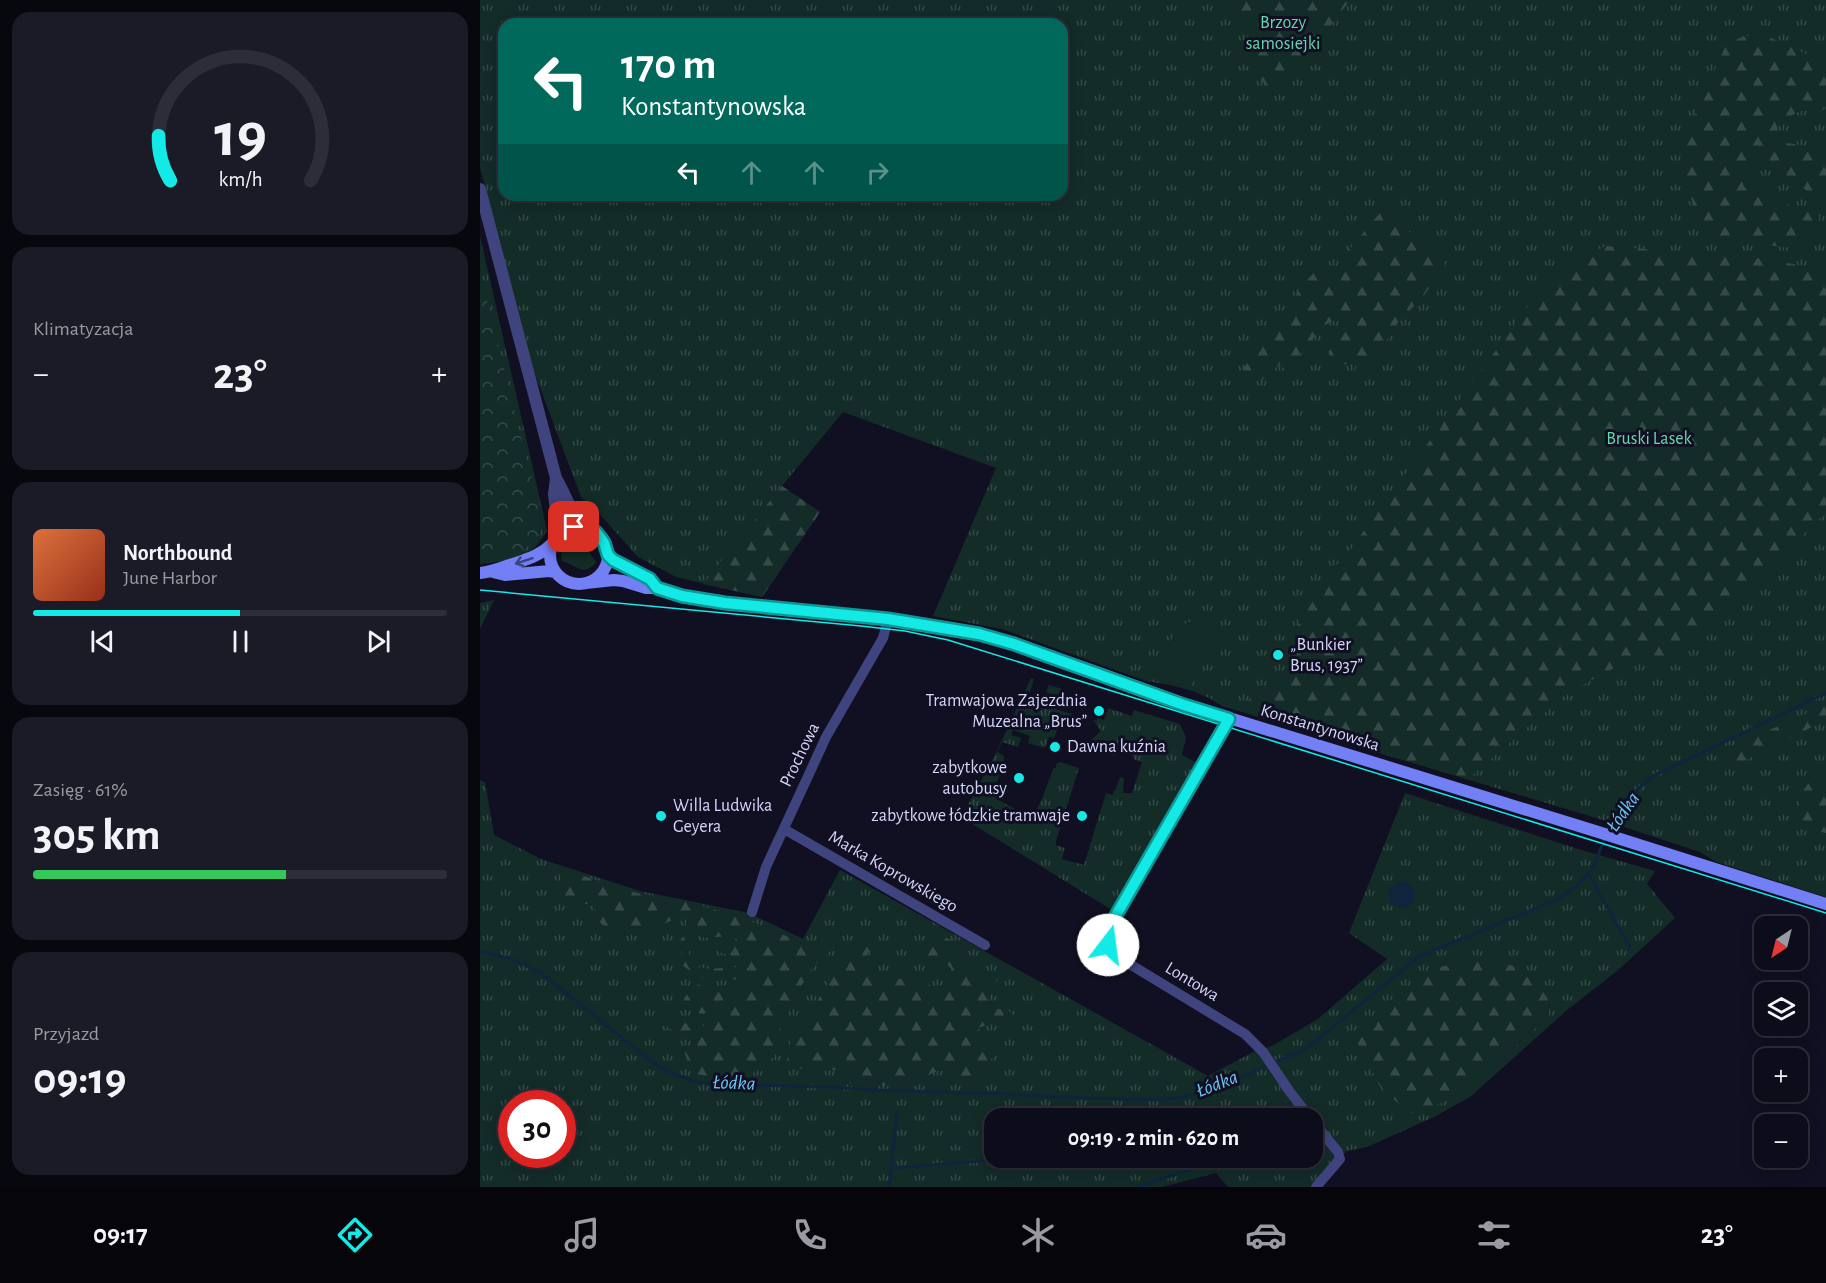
<!DOCTYPE html>
<html lang="pl">
<meta charset="utf-8">
<style>
body{margin:0;font-family:"Alegreya Sans",sans-serif;background:#1b1a27;color:#f1f3f6;height:100vh;display:flex;flex-direction:column;font-size:22px;white-space:nowrap}
*{box-sizing:border-box;margin:0}
p{font-size:20px;color:#9a9ba2}
.icon{flex:none;width:33px;height:33px;fill:none;stroke:currentColor;stroke-width:2;stroke-linecap:round;stroke-linejoin:round}
.map{position:relative;flex:1;overflow:hidden}
.details{display:flex;flex-direction:column;gap:12px;padding:12px;background:#07070e;width:480px}
.details>*{flex:none}
.banner{position:absolute;left:18px;top:18px;width:570px;height:183px;border-radius:18px;box-shadow:0 3px 15px #0003,0 0 0 2px #2d2c39;background:#00695c;color:#fff;overflow:hidden}
.needle{width:39px;rotate:215deg}
.controls{position:absolute;left:1274px;top:916px;display:grid;gap:12px}
.controls a{display:grid;place-items:center;width:54px;height:54px;border-radius:12px;background:#0d0c1a;box-shadow:0 3px 15px #0003,0 0 0 2px #2d2c39;font-size:30px}
.speed{position:absolute;left:18px;top:1090px;display:flex;gap:12px;font-size:30px;font-weight:700;text-align:center}
.speed>*{display:grid;place-content:center;width:78px;height:78px;border-radius:50%;background:#0d0c1a;box-shadow:0 3px 15px #0003,0 0 0 2px #2d2c39;line-height:1}
.speed .limit{border:9px solid #d22;background:#fff;color:#111}
.pin{position:absolute;display:grid;place-items:center;width:51px;height:51px;color:#fff;margin:-26px;border-radius:12px;box-shadow:0 3px 9px #0006}
.me{position:absolute;width:66px;margin:-33px;rotate:15deg;stroke-linejoin:round;filter:drop-shadow(0 0 4px #0008)}
.turn{display:flex;align-items:center;gap:21px;height:126px;padding:0 24px;font-size:27px}
.turn .icon{width:78px;height:78px;stroke-width:2.5}
.turn b{display:block;font-size:42px;line-height:51px}
.lanes{display:flex;align-items:center;height:57px;padding:0 24px;background:#0003;justify-content:center;gap:30px;direction:ltr}
.lanes .off{opacity:.35}
.big{font-size:45px;font-weight:700;line-height:1.1}
.details .tile{flex:1;display:flex;flex-direction:column;justify-content:center;gap:9px;min-width:0;padding:0 21px;border-radius:18px;background:#1b1a27}
.details .dial{align-items:center;gap:0}
.dial svg{height:156px;overflow:visible;fill:none;stroke:#2d2c39;stroke-width:7;stroke-linecap:round;text-anchor:middle}
.dial text{fill:#f1f3f6;stroke:none}
.song{display:flex;align-items:center;gap:18px}
.cover{width:72px;height:72px;border-radius:9px;background:linear-gradient(135deg,hsl(20 70% 55%),hsl(10 70% 35%))}
.played{height:6px;border-radius:3px;background:linear-gradient(90deg,#13eae6 50%,#2d2c39 50%)}
.keys{display:flex;justify-content:space-around;direction:ltr}
.heat{display:flex;justify-content:space-between;align-items:center;font-size:33px;direction:ltr}
.charge{height:9px;border-radius:4px;background:linear-gradient(90deg,#34c759 61%,#2d2c39 0)}
.trip{position:absolute;left:504px;top:1108px;width:339px;height:60px;border-radius:18px;background:#0d0c1a;box-shadow:0 3px 15px #0003,0 0 0 2px #2d2c39;font-weight:700;line-height:60px;text-align:center}
.tab-bar{display:flex;height:96px;justify-content:space-around;align-items:center;background:#05050a;color:#9a9ba2}
.tab-bar .icon{width:42px;height:42px}
.tab-bar .selected{color:#13eae6}
.tab-bar b{font-size:27px;color:#f1f3f6}
main{display:flex;flex:1;min-height:0}
.map>svg:first-child{display:block}
.grass{fill:url(#grass-tufts);fill-rule:evenodd}
.forest{fill:url(#forest-firs)}
.park{fill:url(#park-crowns)}
.garden{fill:#132c28}
.water{fill:#0e253d}
.lines{fill:none;stroke-linecap:round;stroke-linejoin:round}
.stream{stroke:#0e253d;stroke-width:3}
.minor{stroke:#3f447e;stroke-width:10}
.tertiary{stroke:#3f447e;stroke-width:12}
.secondary{stroke:#737ff4;stroke-width:12}
.tram{stroke:#13eae6;stroke-width:1.5}
.oneway{stroke:#3d4280}
.route-casing{stroke:#0c9896;stroke-width:15}
.route{stroke:#13eae6;stroke-width:10}
.poi-dot{fill:#13eae6;stroke:#111022;stroke-width:2}
.labels{text-anchor:middle;dominant-baseline:central;stroke-width:6;stroke-linejoin:round;paint-order:stroke}
.park-label{font-size:18px;fill:#66d6ad;stroke:#111022}
.poi-label{font-size:18px;fill:#d5d5fc;stroke:#111022;text-anchor:start}
.street-label{font-size:18px;fill:#d5d5fc;stroke:#111022}
.water-label{font-size:20px;font-style:italic;fill:#6bc4f3;stroke:#111022}
</style>
<main>
<section class="details">
<div class="tile dial"><svg viewBox="0 0 100 80">
<path d="M14 69A42 42 0 1 1 86 69"/>
<path d="M14 69A42 42 0 0 1 8 46" stroke="#13eae6"/>
<text x="50" y="56" font-size="32" font-weight="700">19</text>
<text x="50" y="72" font-size="11">km/h</text>
</svg></div>
<div class="tile"><p>Klimatyzacja</p>
<div class="heat"><a>−</a><b class="big">23°</b><a>+</a></div>
</div>
<div class="tile">
<div class="song"><i class="cover"></i><div><b>Northbound</b><p>June Harbor</p></div></div>
<div class="played"></div>
<div class="keys"><svg class="icon" aria-label="previous" viewBox="0 0 24 24"><path d="M18 5L8 12l10 7zM5 5v14"/></svg><svg class="icon" aria-label="pause" viewBox="0 0 24 24"><path d="M8 5v14M16 5v14"/></svg><svg class="icon" aria-label="next" viewBox="0 0 24 24"><path d="M6 5l10 7-10 7zM19 5v14"/></svg></div>
</div>
<div class="tile"><p>Zasięg · 61%</p><b class="big">305 km</b><div class="charge"></div></div>
<div class="tile"><p>Przyjazd</p><b class="big">09:19</b></div>
</section>
<div class="map">
<svg width="1346" height="1187" viewBox="0 0 1346 1187">
<defs>
<pattern id="grass-tufts" width="24" height="20" patternUnits="userSpaceOnUse" patternTransform="scale(1.5)"><rect width="24" height="20" fill="#132c28"/><path d="M3 7l-1-3M5 7V3M7 7l1-3M15 17l-1-3M17 17v-4M19 17l1-3" fill="none" stroke="#344a48"/></pattern>
<pattern id="forest-firs" width="22" height="20" patternUnits="userSpaceOnUse" patternTransform="scale(1.5)"><rect width="22" height="20" fill="#132c28"/><path d="M5 1l3.5 6h-7zM16 11l3.5 6h-7z" fill="#344a48"/></pattern>
<pattern id="park-crowns" width="20" height="18" patternUnits="userSpaceOnUse" patternTransform="scale(1.5)"><rect width="20" height="18" fill="#132c28"/><path d="M2 6a3 3 0 1 1 6 0M12 15a3 3 0 1 1 6 0" fill="none" stroke="#344a48"/></pattern>
</defs>
<rect width="100%" height="100%" fill="#111022"/>
<path class="grass" d="M0,0H1346V897L1236,862L1220,852L1123,820L742,706C720,690 692,685 666,681L522,629L453,616L516,468L363,412L302,486L340,512L282,597L196,577L158,557L125,520L101,497L49,358L0,167ZM24,24H582V195H24Z
M0,236L67,530C50,562 33,560 0,564Z
M14,600L0,629V603Z
M551,678L554,679L549,695L544,693L543,699L548,700L547,705L566,709L571,694L566,692L569,685L582,689L575,709L592,714L588,727L579,725L574,738L569,737L565,748L548,743L550,736L533,730L531,735L541,738L538,747L522,742L517,752L524,756V766L512,792L522,802L550,817L553,816L562,799L573,769L576,767V764L580,762L599,768L576,841V845L585,848L582,859L604,865L626,793L633,795V791H635L640,777L644,778L643,793H652L662,762L653,759L654,756L638,750L635,756L632,755V754L610,744L609,742L621,731L613,720L617,721V718L624,720L628,708L652,716L654,710L700,724L706,737L702,755L717,763L632,910L481,817L514,757Z
M0,780L5,782L14,835L61,859L160,891L269,913L323,939L360,870L728,1076L775,1051L792,1046L838,1019L907,959L869,933L925,793L1098,849L1175,871L1167,884L1195,918L1137,971L1087,1010L990,1097L954,1117L887,1147L867,1151L845,1170L830,1187H748L736,1173L682,1187H0ZM1068,999L1069,1016L1032,1049ZM32,1104H82V1155H32ZM514,1119H832V1158H514Z"/>
<path class="forest" d="M756,0H870L807,83L796,94L787,88L767,58L771,29L766,20L762,23L752,18L750,4Z
M1280,33L1346,63V108L1341,111H1320L1296,124L1302,142L1336,148L1346,153V198L1330,193L1287,163H1270L1275,188L1295,200L1340,217L1323,249L1230,239L1218,230L1207,178L1204,144L1222,97L1248,41Z
M904,208L910,210L920,220L923,227L929,232L954,245L963,257L965,265L943,297L919,321L884,376L875,371L877,362L862,365L850,357C849,339 861,327 869,313L843,326L821,354L804,370L803,367L806,356L790,375L781,380L770,375L763,369L826,281L834,273H839L851,280L868,251Z
M1126,246L1288,259L1346,271V512L1228,629L1187,657L1136,667L1087,693L988,779L757,710L781,689L804,683L823,646L818,626L853,567L866,558L875,543L1062,287C1082,269 1102,256 1126,246Z
M302,486L340,512L282,597L223,584Z
M1346,705V720L1258,764L1254,749L1260,743Z
M1346,778V833L1332,830L1318,815L1321,794L1330,781Z
M91,872L157,893L205,901L258,916L318,941L335,946L350,933L363,939L333,967L323,983L301,1022L300,1041L289,1064L260,1080L238,1079L217,1074L216,1069L208,1063L204,1050L209,1047L214,1036L195,1032L182,1023C199,1018 214,1029 231,1025L233,1018L227,1012L223,1014L201,1008L205,997L217,984L226,987H263L264,979L230,981L222,978L203,966L199,938L204,937L213,966L229,969L258,967L261,958L238,952L239,946L256,945L257,939L249,936L224,938L206,925V917C189,919 184,925 169,931C152,937 137,932 121,924L114,906L107,904H91C83,895 81,887 80,874Z
M401,921C403,945 386,943 385,966L403,972L416,979H430L462,989L477,988L480,978L467,964L450,965L432,961L436,950L457,934L476,942L482,961L496,971L519,979L509,989L508,1008L528,1010L538,1020L519,1021L498,1028L517,1052L496,1079L477,1078L465,1068L439,1079L413,1086L370,1083L373,1063L366,1059L361,1069L347,1071L314,1068L307,1060L311,1039L332,1010L361,960L372,951L389,928Z
M1001,960L1046,968L1068,999L1069,1016L988,1088L960,1104L931,1113L902,1090L876,1040L904,1005L953,968Z"/>
<path class="park" d="M0,272L43,445L59,506L63,516L61,531L52,544L40,551L0,553Z"/>
<path class="garden" d="M90,536C109,538 106,550 116,562C104,578 95,564 82,561L81,554Z
M719,621L739,627L711,687L676,674C681,660 693,626 709,622C712,621 715,621 719,621Z"/>
<path class="water" d="M909 895a13 13 0 1 1 26 0a13 13 0 1 1-26 0Z"/>
<g class="lines">
<path class="stream" d="M1127,832C1136,808 1154,792 1173,776L1346,693
M1108,873L1151,949
M0,951L31,959L60,972L167,1058L186,1071L200,1076L216,1082L233,1084L348,1087L396,1090L525,1094L605,1098L681,1100C723,1096 750,1082 788,1065
M794,1062L823,1051L940,956L1076,900L1098,885L1113,867L1125,838
M411,1168L541,1158
M409,1187L417,1112
M658,1187L729,1163"/>
<path class="minor" d="M749,719L631,924C625,938 626,947 638,957L765,1034L783,1052L810,1092L831,1119
M304,829L505,945
M272,912L286,867L330,772L346,737L403,638L408,619
M832,1120L858,1152L860,1159L836,1187"/>
<path class="tertiary" d="M0,189L76,478C89,500 89,514 112,530
M75,539L78,530L74,494L76,478"/>
<path class="secondary" d="M70 555a29 29 0 1 1 58 0a29 29 0 1 1-58 0Z
M128,555C143,568 165,572 177,588
M13,572L25,575L69,571L75,572
M0,573C9,572 15,570 24,567C43,560 58,558 73,543
M106,583L134,580L143,581L166,588H177L202,596L228,601L408,619L476,629L519,639L616,672L704,704L1115,831L1346,904"/>
<path class="tram" d="M0,590L381,626L425,631L468,640L1346,913"/>
</g>
<defs><path id="oneway-shaft" d="M-6 0H5M1.5-3L5.5 0L1.5 3" fill="none" stroke-width="1.6" stroke-linecap="round" stroke-linejoin="round" transform="scale(1.5)"/></defs>
<use class="oneway" href="#oneway-shaft" transform="translate(44 561) rotate(162)"/>
<g class="lines">
<g class="route-casing">
<path id="route" d="M94,527H103L116,532L124,543L128,555L133,560L170,579L177,588L202,596L245,603L408,619L499,634L534,644L704,705L749,719L631,924L627,935L628,945"/>
</g>
<use href="#route" class="route"/>
</g>
<g class="poi-dot">
<circle cx="798" cy="655" r="6"/>
<circle cx="619" cy="711" r="6"/>
<circle cx="575" cy="747" r="6"/>
<circle cx="539" cy="778" r="6"/>
<circle cx="181" cy="816" r="6"/>
<circle cx="602" cy="816" r="6"/>
</g>
<g class="labels">
<g class="park-label">
<text x="803" y="23">Brzozy<tspan x="803" dy="21">samosiejki</tspan></text>
<text x="1169" y="439">Bruski Lasek</text>
</g>
<g class="poi-label">
<text x="810" y="645">„Bunkier<tspan x="810" dy="21">Brus, 1937”</tspan></text>
<text x="607" y="701" text-anchor="end">Tramwajowa Zajezdnia<tspan x="607" dy="21">Muzealna „Brus”</tspan></text>
<text x="587" y="747">Dawna kuźnia</text>
<text x="527" y="768" text-anchor="end">zabytkowe<tspan x="527" dy="21">autobusy</tspan></text>
<text x="193" y="806">Willa Ludwika<tspan x="193" dy="21">Geyera</tspan></text>
<text x="590" y="816" text-anchor="end">zabytkowe łódzkie tramwaje</text>
</g>
<g class="street-label">
<text transform="translate(840 728) rotate(17)">Konstantynowska</text>
<text transform="translate(320 755) rotate(-64)">Prochowa</text>
<text transform="translate(413 872) rotate(30)">Marka Koprowskiego</text>
<text transform="translate(712 982) rotate(31)">Lontowa</text>
</g>
<g class="water-label">
<text transform="translate(1143 812) rotate(-55)">Łódka</text>
<text transform="translate(254 1083) rotate(2)">Łódka</text>
<text transform="translate(737 1084) rotate(-21)">Łódka</text>
</g>
</g>
</svg>
<div class="controls">
<a><svg class="needle" viewBox="-14 -14 28 28"><path d="M0-13l5 13h-10z" fill="#e53935"/><path d="M0 13l5-13h-10z" fill="#9a9ba2"/></svg></a>
<a><svg class="icon" aria-label="layers" viewBox="0 0 24 24"><path d="M12 4l9 5-9 5-9-5zM3 14l9 5 9-5"/></svg></a>
<a>+</a>
<a>−</a>
</div>
<div class="speed"><div class="limit">30</div></div>
<div class="pin" style="left:94px;top:527px;background:#d93025"><svg class="icon" aria-label="arrive" viewBox="0 0 24 24"><path d="M6 21V4h12l-3 4 3 4H6"/></svg></div>
<svg class="me" style="left:628px;top:945px" viewBox="-20 -20 40 40"><circle r="19" fill="#fff"/><path d="M0-13L10 11 0 6-10 11z" fill="#13eae6"/></svg>
<div class="trip">09:19 · 2 min · 620 m</div>
<div class="banner">
<div class="turn"><svg class="icon" aria-label="left" viewBox="0 0 24 24"><path d="M17 20v-9H6M10 6l-5 5 5 5"/></svg><div><b>170 m</b>Konstantynowska</div></div>
<div class="lanes"><svg class="icon" aria-label="left" viewBox="0 0 24 24"><path d="M17 20v-9H6M10 6l-5 5 5 5"/></svg><svg class="icon off" aria-label="ahead" viewBox="0 0 24 24"><path d="M12 20V5M6 11l6-6 6 6"/></svg><svg class="icon off" aria-label="ahead" viewBox="0 0 24 24"><path d="M12 20V5M6 11l6-6 6 6"/></svg><svg class="icon off" aria-label="right" viewBox="0 0 24 24"><path d="M7 20v-9h11M14 6l5 5-5 5"/></svg></div>
</div>
</div>
</main>
<nav class="tab-bar">
<b>09:17</b>
<svg class="icon selected" aria-label="directions" viewBox="0 0 24 24"><path d="M12 3l9 9-9 9-9-9zM9 14v-3h6M13 9l2 2-2 2"/></svg>
<svg class="icon" aria-label="music" viewBox="0 0 24 24"><path d="M9 18V5l10-2v13"/><circle cx="6" cy="18" r="3"/><circle cx="16" cy="16" r="3"/></svg>
<svg class="icon" aria-label="phone" viewBox="0 0 24 24"><path d="M5 4h4l2 5-3 2q2 4 5 5l2-3 5 2v4C11 20 4 13 5 4z"/></svg>
<svg class="icon" aria-label="climate" viewBox="0 0 24 24"><path d="M12 3v18M4 7l16 10M4 17L20 7"/></svg>
<svg class="icon" aria-label="car" viewBox="0 0 24 24"><path d="M5 17H2v-5l4-1 3-4h7l3 4 3 1v5h-3M9 17h6M6 11h13"/><circle cx="7" cy="17" r="2"/><circle cx="17" cy="17" r="2"/></svg>
<svg class="icon" aria-label="filters" viewBox="0 0 24 24"><path d="M4 7h16M4 17h16"/><circle cx="9" cy="7" r="2"/><circle cx="15" cy="17" r="2"/></svg>
<b>23°</b>
</nav>
